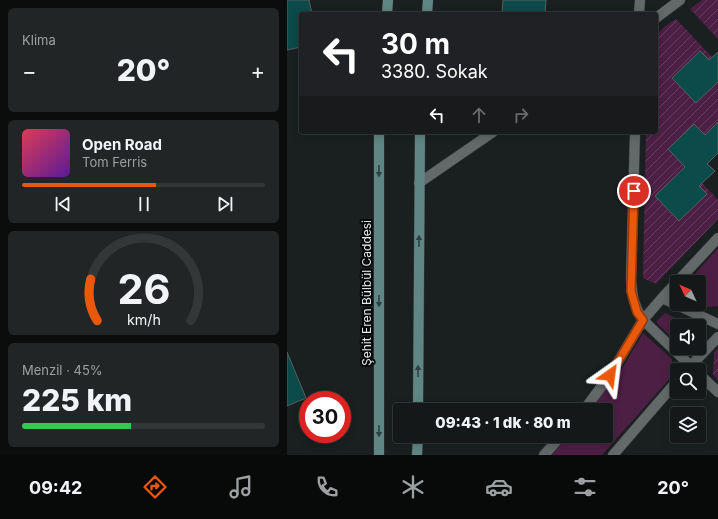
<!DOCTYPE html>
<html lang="tr">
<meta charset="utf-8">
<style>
body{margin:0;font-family:Inter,sans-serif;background:#212525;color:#f1f3f6;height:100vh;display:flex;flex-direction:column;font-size:15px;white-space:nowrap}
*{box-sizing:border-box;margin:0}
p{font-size:13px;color:#9da0a2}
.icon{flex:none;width:22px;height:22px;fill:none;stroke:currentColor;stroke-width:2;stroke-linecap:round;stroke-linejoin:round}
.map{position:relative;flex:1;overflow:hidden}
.sheet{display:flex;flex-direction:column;gap:8px;padding:8px;background:#0b0d0d;width:287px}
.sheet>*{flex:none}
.guide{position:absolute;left:12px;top:12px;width:359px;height:122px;border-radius:4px;box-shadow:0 2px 10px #0003,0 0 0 1px #333737;background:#202124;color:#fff;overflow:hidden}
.needle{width:26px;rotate:314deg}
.buttons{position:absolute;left:383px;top:275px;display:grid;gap:8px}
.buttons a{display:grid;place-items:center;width:36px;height:36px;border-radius:4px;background:#141818;box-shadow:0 2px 10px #0003,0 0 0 1px #333737;font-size:20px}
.speed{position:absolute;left:12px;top:391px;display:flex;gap:8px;font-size:20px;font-weight:700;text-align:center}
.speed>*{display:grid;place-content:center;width:52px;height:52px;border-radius:50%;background:#141818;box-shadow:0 2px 10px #0003,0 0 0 1px #333737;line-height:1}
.speed .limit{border:6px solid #d22;background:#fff;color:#111}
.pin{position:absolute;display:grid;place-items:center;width:34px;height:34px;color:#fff;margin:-17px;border:2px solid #fff;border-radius:50%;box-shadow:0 1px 4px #0007}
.me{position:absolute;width:44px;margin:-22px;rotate:31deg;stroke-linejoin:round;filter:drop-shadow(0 0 3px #0008)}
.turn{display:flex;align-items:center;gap:14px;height:84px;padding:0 16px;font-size:18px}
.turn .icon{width:52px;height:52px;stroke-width:2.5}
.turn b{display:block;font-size:28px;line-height:34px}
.lanes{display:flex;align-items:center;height:38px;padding:0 16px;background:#0003;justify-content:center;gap:20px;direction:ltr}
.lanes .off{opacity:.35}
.big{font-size:30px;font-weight:800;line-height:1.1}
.sheet .card{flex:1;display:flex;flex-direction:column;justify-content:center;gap:6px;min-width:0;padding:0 14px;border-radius:6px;background:#212525}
.sheet .dial{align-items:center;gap:0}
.dial svg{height:104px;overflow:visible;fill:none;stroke:#333737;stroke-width:7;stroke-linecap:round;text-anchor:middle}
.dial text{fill:#f1f3f6;stroke:none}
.song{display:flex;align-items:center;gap:12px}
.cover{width:48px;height:48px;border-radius:6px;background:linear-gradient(135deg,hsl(350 70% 55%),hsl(270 70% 35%))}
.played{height:4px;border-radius:2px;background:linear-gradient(90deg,#ea580c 55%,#333737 55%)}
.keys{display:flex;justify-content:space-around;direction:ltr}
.heat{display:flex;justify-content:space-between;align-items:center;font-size:22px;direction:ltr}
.charge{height:6px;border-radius:3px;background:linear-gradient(90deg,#34c759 45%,#333737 0)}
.trip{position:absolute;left:106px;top:403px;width:220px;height:40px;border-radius:4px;background:#141818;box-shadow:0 2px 10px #0003,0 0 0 1px #333737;font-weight:800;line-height:40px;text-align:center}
.tab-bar{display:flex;height:64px;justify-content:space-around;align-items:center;background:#080a0a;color:#9da0a2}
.tab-bar .icon{width:28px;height:28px}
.tab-bar .active{color:#ea580c}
.tab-bar b{font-size:18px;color:#f1f3f6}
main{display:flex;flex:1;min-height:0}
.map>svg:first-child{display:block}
.grass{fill:#4d1f44}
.garden{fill:url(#garden-furrows)}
.building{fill:#0b4b4a;stroke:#585f5e}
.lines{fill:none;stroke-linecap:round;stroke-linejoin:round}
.minor-casing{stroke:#363b3b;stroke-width:11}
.secondary-casing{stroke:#363b3b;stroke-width:11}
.minor{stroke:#626968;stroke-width:10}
.secondary{stroke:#5f8684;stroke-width:10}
.oneway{fill:#2f4140}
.route-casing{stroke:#983908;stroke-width:10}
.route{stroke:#ea580c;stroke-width:7}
.labels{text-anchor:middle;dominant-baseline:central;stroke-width:4;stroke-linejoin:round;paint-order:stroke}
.street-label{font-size:12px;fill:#e4e8e8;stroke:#070909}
</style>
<main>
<section class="sheet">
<div class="card"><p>Klima</p>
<div class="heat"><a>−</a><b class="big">20°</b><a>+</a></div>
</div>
<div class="card">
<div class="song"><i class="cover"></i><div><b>Open Road</b><p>Tom Ferris</p></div></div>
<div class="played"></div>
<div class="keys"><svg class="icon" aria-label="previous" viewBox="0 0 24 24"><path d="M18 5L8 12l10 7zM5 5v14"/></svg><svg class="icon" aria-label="pause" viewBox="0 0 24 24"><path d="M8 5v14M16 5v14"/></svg><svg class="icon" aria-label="next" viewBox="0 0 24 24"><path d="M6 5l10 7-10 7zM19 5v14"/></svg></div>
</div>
<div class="card dial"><svg viewBox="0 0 100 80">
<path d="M14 69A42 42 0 1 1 86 69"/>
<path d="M14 69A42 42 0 0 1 9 37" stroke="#ea580c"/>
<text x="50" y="56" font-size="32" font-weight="700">26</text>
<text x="50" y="72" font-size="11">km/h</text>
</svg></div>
<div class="card"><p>Menzil · 45%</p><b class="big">225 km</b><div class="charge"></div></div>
</section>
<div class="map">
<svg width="431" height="455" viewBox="0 0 431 455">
<defs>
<pattern id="garden-furrows" width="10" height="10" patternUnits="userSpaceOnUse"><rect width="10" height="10" fill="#4d1f44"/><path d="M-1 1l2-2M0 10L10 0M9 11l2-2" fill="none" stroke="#66405f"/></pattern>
</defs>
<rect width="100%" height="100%" fill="#1a2020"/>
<path class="grass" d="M431,248V306L421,307L412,303V282H401Z
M378,313L404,326H390V343L369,322Z
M356,333L385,359V376L315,455H262L280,436H319V410H302L336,367Z"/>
<path class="garden" d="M415,0H431V39L403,9Z
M389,19L425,57L431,52V153L420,163L428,171L415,183L431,200V219L369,284L356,278L359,132H369V36L377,27Z
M431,349V380L426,375L427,353Z"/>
<path class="building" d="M0,0H22L25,14H14V47L0,50Z
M216,0H259L258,14H215Z
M413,51L422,60L431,52V82L409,103L385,78Z
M431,122V153L420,164L428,171L412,186L420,194L392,221L368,196L398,167L381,149L407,124L418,135Z
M0,352L19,398L0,406Z"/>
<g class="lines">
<g class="minor-casing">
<path id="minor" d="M352,14L353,0
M369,18L393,0
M348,132L344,279C345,296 347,307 356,320L408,370
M132,183L206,132
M375,298L431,324
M400,370L431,337
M412,374L431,392
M297,410L323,375L356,320L375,298L431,238
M257,455L274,436
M326,455L390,381"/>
</g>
<g class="secondary-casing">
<path id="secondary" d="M100,14L101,0
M140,14L141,0
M131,410L133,132
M92,455V132
M130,455L131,436"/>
</g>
<use href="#minor" class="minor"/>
<use href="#secondary" class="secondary"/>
</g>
<defs><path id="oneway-solid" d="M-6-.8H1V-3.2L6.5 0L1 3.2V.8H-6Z"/></defs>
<g class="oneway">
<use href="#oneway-solid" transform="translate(92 171) rotate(90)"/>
<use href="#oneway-solid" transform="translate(132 241) rotate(-90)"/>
<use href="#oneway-solid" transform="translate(92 301) rotate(90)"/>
<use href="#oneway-solid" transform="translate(131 371) rotate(-90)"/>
<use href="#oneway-solid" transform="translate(92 431) rotate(90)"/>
</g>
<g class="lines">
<g class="route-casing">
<path id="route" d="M323,375L356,320L350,312L344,291L347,191"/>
</g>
<use href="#route" class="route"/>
</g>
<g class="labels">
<g class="street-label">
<text transform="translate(79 293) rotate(-90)">Şehit Eren Bülbül Caddesi</text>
</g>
</g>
</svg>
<div class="buttons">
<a><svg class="needle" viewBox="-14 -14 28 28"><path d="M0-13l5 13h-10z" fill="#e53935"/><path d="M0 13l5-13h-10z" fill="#9da0a2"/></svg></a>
<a><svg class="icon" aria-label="sound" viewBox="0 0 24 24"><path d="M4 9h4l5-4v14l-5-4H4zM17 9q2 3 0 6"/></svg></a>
<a><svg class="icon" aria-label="search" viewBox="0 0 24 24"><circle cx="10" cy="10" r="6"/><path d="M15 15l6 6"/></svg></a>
<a><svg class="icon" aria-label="layers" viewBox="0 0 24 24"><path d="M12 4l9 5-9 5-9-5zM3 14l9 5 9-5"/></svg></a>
</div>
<div class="speed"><div class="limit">30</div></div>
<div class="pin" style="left:347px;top:191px;background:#d93025"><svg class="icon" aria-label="arrive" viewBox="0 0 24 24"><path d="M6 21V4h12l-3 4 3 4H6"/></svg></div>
<svg class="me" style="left:323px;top:375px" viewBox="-20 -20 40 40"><path d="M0-17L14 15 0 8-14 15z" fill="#ea580c" stroke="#fff" stroke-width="4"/></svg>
<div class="trip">09:43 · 1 dk · 80 m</div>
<div class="guide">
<div class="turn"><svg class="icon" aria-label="left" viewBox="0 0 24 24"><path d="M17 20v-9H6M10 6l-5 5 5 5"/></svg><div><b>30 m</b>3380. Sokak</div></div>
<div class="lanes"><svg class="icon" aria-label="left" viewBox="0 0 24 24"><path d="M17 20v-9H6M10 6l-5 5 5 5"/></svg><svg class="icon off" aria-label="ahead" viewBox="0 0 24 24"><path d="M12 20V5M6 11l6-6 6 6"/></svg><svg class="icon off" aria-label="right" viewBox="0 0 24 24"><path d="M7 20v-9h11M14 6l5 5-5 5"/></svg></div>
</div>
</div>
</main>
<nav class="tab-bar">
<b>09:42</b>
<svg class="icon active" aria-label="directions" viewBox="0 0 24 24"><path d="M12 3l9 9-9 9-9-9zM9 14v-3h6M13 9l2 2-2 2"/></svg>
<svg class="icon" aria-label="music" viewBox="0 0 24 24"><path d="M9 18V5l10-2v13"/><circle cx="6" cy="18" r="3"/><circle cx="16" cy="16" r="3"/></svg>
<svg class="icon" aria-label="phone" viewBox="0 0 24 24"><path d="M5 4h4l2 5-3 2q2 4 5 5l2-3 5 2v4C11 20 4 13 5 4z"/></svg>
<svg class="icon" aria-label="climate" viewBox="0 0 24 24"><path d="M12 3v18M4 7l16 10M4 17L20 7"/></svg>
<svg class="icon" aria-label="car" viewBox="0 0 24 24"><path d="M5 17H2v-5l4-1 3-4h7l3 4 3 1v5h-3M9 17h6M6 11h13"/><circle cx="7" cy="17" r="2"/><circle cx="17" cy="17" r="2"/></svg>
<svg class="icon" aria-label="filters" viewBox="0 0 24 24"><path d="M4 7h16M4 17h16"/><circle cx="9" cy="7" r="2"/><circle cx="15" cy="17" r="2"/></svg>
<b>20°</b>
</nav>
